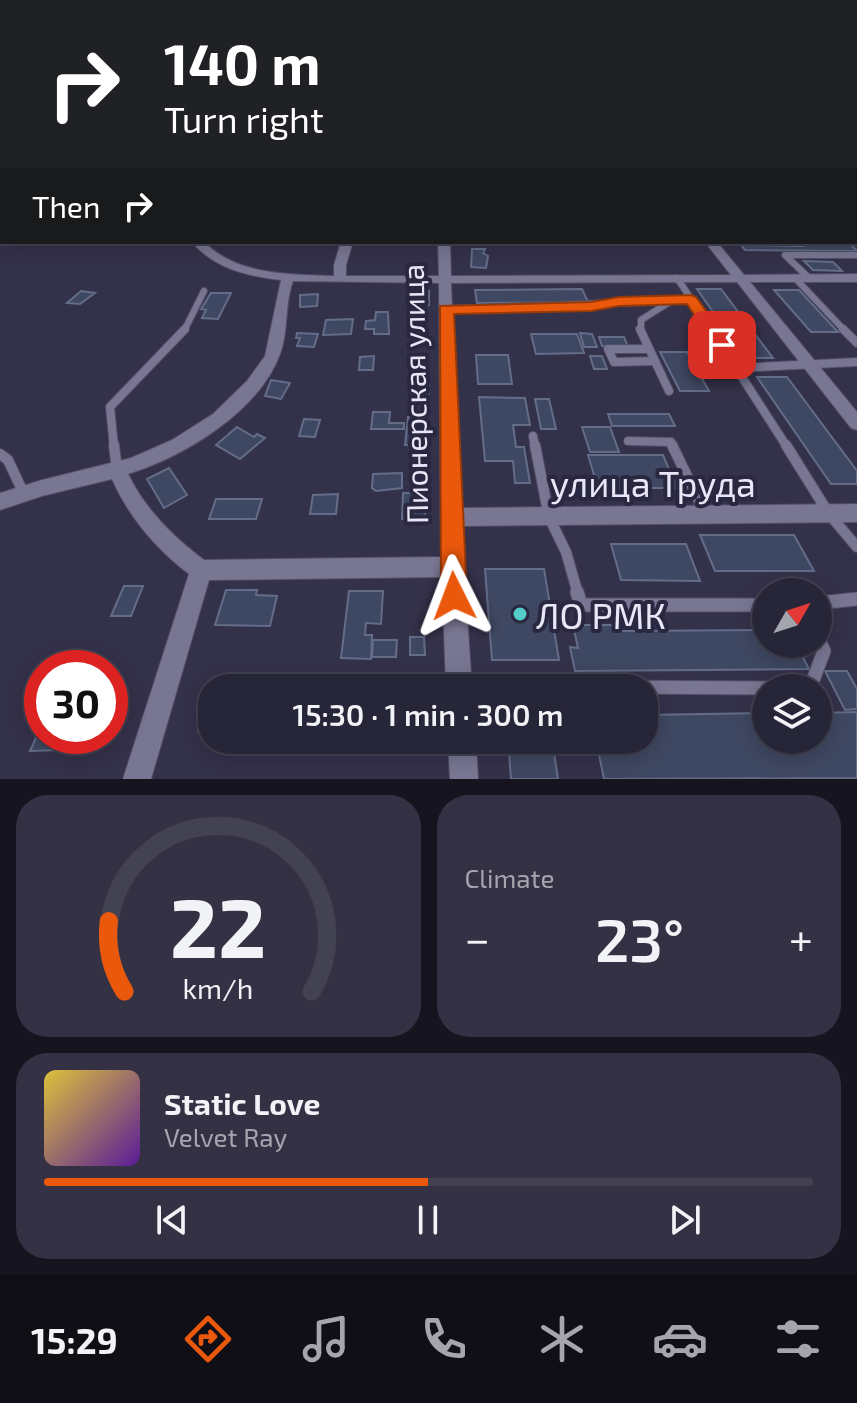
<!DOCTYPE html>
<meta charset="utf-8">
<style>
body{margin:0;font-family:"Exo 2",sans-serif;background:#333143;color:#f1f3f6;height:100vh;display:flex;flex-direction:column;font-size:30px;white-space:nowrap}
*{box-sizing:border-box;margin:0}
p{font-size:26px;color:#a4a5ae}
.icon{flex:none;width:44px;height:44px;fill:none;stroke:currentColor;stroke-width:2;stroke-linecap:round;stroke-linejoin:round}
.map{position:relative;height:779px;overflow:hidden}
.sheet{display:flex;flex-direction:column;gap:16px;padding:16px;background:#15141f;flex:1}
.sheet>*{flex:none}
.banner{position:absolute;left:0px;top:0px;width:858px;height:244px;box-shadow:0 4px 20px #0003,0 0 0 2px #434253;background:#202124;color:#fff;overflow:hidden}
.needle{width:52px;rotate:51deg}
.fabs{position:absolute;left:752px;top:578px;display:grid;gap:16px}
.fabs a{display:grid;place-items:center;width:80px;height:80px;border-radius:50%;background:#272538;box-shadow:0 4px 20px #0003,0 0 0 2px #434253;font-size:40px}
.speed{position:absolute;left:24px;top:650px;display:flex;gap:16px;font-size:40px;font-weight:700;text-align:center}
.speed>*{display:grid;place-content:center;width:104px;height:104px;border-radius:50%;background:#272538;box-shadow:0 4px 20px #0003,0 0 0 2px #434253;line-height:1}
.speed .limit{border:12px solid #d22;background:#fff;color:#111}
.pin{position:absolute;display:grid;place-items:center;width:68px;height:68px;color:#fff;margin:-34px;border-radius:16px;box-shadow:0 4px 12px #0006}
.me{position:absolute;width:88px;margin:-44px;rotate:357deg;stroke-linejoin:round;filter:drop-shadow(0 0 6px #0008)}
.turn{display:flex;align-items:center;gap:28px;height:168px;padding:0 32px;font-size:36px}
.turn .icon{width:104px;height:104px;stroke-width:2.5}
.turn b{display:block;font-size:56px;line-height:68px}
.then{display:flex;align-items:center;height:76px;padding:0 32px;background:#0003;gap:16px;font-size:30px}
.big{font-size:60px;font-weight:600;line-height:1.1}
.sheet .widget{flex:1;display:flex;flex-direction:column;justify-content:center;gap:12px;min-width:0;padding:0 28px;border-radius:32px;background:#333143}
.sheet .dial{align-items:center;gap:0}
.dial svg{height:208px;overflow:visible;fill:none;stroke:#434253;stroke-width:7;stroke-linecap:round;text-anchor:middle}
.dial text{fill:#f1f3f6;stroke:none}
.song{display:flex;align-items:center;gap:24px}
.cover{width:96px;height:96px;border-radius:12px;background:linear-gradient(135deg,hsl(50 70% 55%),hsl(270 70% 35%))}
.played{height:8px;border-radius:4px;background:linear-gradient(90deg,#ea580c 50%,#434253 50%)}
.keys{display:flex;justify-content:space-around;direction:ltr}
.heat{display:flex;justify-content:space-between;align-items:center;font-size:44px;direction:ltr}
.sheet .tiles{flex:1;display:grid;gap:16px;grid-template-columns:1fr 1fr}
.widget:last-child{grid-column:span 2}
.trip{position:absolute;left:198px;top:674px;width:460px;height:80px;border-radius:32px;background:#272538;box-shadow:0 4px 20px #0003,0 0 0 2px #434253;font-weight:600;line-height:80px;text-align:center}
.tab-bar{display:flex;height:128px;justify-content:space-around;align-items:center;background:#100f16;color:#a4a5ae}
.tab-bar .icon{width:56px;height:56px}
.tab-bar .active{color:#ea580c}
.tab-bar b{font-size:36px;color:#f1f3f6}
.map>svg:first-child{display:block}
.building{fill:#3f4862;stroke:#636d88;stroke-width:2}
.lines{fill:none;stroke-linecap:round;stroke-linejoin:round}
.service-far3-casing{stroke:#514f64;stroke-width:8}
.service-far2-casing{stroke:#514f64;stroke-width:10}
.service-far1-casing{stroke:#514f64;stroke-width:12}
.service-casing{stroke:#514f64;stroke-width:15}
.minor-casing{stroke:#514f64;stroke-width:2}
.secondary-casing{stroke:#514f64;stroke-width:2}
.service-far3{stroke:#797693;stroke-width:6}
.service-far2{stroke:#797693;stroke-width:8}
.service-far1{stroke:#797693;stroke-width:10}
.service{stroke:#797693;stroke-width:13}
.minor{fill:#797693;fill-rule:evenodd}
.secondary{fill:#8477a0;fill-rule:evenodd}
.route{fill:#ea580c;stroke:#983908;stroke-width:2}
.poi-dot{fill:#53cdc9;stroke:#2a2740;stroke-width:3}
.labels{text-anchor:middle;dominant-baseline:central;stroke-width:8;stroke-linejoin:round;paint-order:stroke}
.street-label{font-size:30px;fill:#e8e7f7;stroke:#2a2740}
.near-street-label{font-size:36px;fill:#e8e7f7;stroke:#2a2740}
.near-poi-label{font-size:36px;fill:#e8e7f7;stroke:#2a2740;text-anchor:start}
</style>
<div class="map">
<svg width="857" height="779" viewBox="0 0 857 779">
<rect width="100%" height="100%" fill="#34314a"/>
<path class="building" d="M800,242L849,243L857,251L745,250L741,245L803,246Z
M472,249H485L483,253L488,256L486,268L471,267Z
M804,261L833,262L842,271L813,270Z
M582,289L588,302L477,303L475,290Z
M697,289H721L773,358H745Z
M774,290H799L838,332H811Z
M81,291L95,293L80,304L67,303Z
M415,291H429V305H414Z
M211,293H231L218,319L202,318L206,310L201,309Z
M318,294L317,306L300,307V295Z
M376,312H388L389,334H374V329H365L366,321L375,320Z
M353,319L351,334L323,335L326,320Z
M297,333L318,334L314,347L297,346L300,338H296Z
M580,333L592,334L597,347H584Z
M531,334H577L584,353L536,354Z
M599,337H624L628,347L602,346Z
M660,352H687L709,391H680Z
M476,355H508L512,384H478Z
M374,356L373,370H359L360,357Z
M590,356H602L607,369H594Z
M757,377H787L857,471V484H831Z
M271,380L290,383L281,399L265,396Z
M412,380H429L428,402H411Z
M479,397L525,398L530,425H513L516,447H524L530,483H515L513,461H485Z
M535,399H549L556,429H541Z
M373,412H390L389,423H404V429H371Z
M608,414H669L675,426H612Z
M408,417H423L422,426H427L426,446L405,445Z
M304,419L320,420L315,437L299,436Z
M237,427L254,437L257,434L265,438L240,459L216,445Z
M582,427H610L619,452H590Z
M588,455H663L677,488H598Z
M169,468L187,495L164,508L147,479Z
M402,473V488L376,491L372,488L373,474Z
M403,493H425V519H402Z
M338,494L336,514H310L313,495Z
M216,499H262L256,519H209Z
M700,535H794L814,571H715Z
M611,544H686L700,581L621,580Z
M485,569H544L559,660H492Z
M124,586H143L131,616H111Z
M226,590H257L256,595L277,596L270,626L215,625Z
M349,591H383L381,624L366,623L365,635H372L371,659L341,658Z
M573,625H619L620,631L766,630V644H796L809,669L575,671L570,647L578,648Z
M410,637H424L425,655H410Z
M373,640H397L396,657H372Z
M825,671H847L857,689V709L845,710Z
M240,687L212,688V731H198L209,688Z
M110,697H123L110,732Z
M857,712V778L604,779L596,740H644V715L766,713V740H818V713Z
M42,724V736H66L60,750L30,751Z
M73,736H109L106,742H70Z
M508,740H552L558,779H511Z"/>
<g class="lines">
<g class="service-far3-casing">
<path id="service-far3" d="M677,278L713,331
M795,278L845,331
M809,278L785,255H857
M446,309L691,300
M184,331L204,291
M641,331V320L671,301"/>
</g>
<g class="service-far2-casing">
<path id="service-far2" d="M640,329L669,391
M711,329L787,447
M843,329L857,343
M649,349H608L614,362L655,361
M738,368L857,362
M533,436L535,447
M628,441L671,442L673,447
M114,447L110,407L185,329"/>
</g>
<g class="service-far1-casing">
<path id="service-far1" d="M114,445L117,470
M535,445L549,517L566,552L578,594
M672,445L706,515
M786,445L829,514L857,547
M0,454L8,460L23,492"/>
</g>
<g class="service-casing">
<path id="service" d="M577,592L581,605H766
M818,603L857,599
M463,686L766,688
M810,688L824,651L818,638"/>
</g>
<g class="minor-casing">
<path id="minor" d="M192,242H204C238,276 290,274 334,276V265L341,242H353L346,265V276H439L438,242H450L451,276L731,275L705,242H717L744,275L857,274V282H750L857,412V430L851,428L737,282L451,283L460,508L857,504V522L461,526L472,688H446L442,577L209,580L151,779H123L189,574C155,548 129,517 112,479L42,496L0,510V493L42,480L131,458L172,440L213,414L247,381L265,356L281,280C247,276 215,269 192,242ZM293,281L439,283L441,557L204,560C173,537 145,509 128,474C183,457 259,412 280,354C289,331 284,305 293,281Z
M448,740H476L478,779H450Z"/>
</g>
<g class="secondary-casing">
<path id="secondary" d="M856,136H857V142H856Z"/>
</g>
<use href="#service-far3" class="service-far3"/>
<use href="#service-far2" class="service-far2"/>
<use href="#service-far1" class="service-far1"/>
<use href="#service" class="service"/>
<use href="#minor" class="minor"/>
<use href="#secondary" class="secondary"/>
</g>
<linearGradient id="sky" x2="0" y2="1"><stop stop-color="#1d1b29"/><stop offset="0.5" stop-color="#4a4e6b"/><stop offset="1" stop-color="#4a4e6b" stop-opacity="0"/></linearGradient>
<rect width="857" height="217" fill="url(#sky)"/>
<path class="route" d="M691,295L696,297L728,341L731,345L728,349H717L687,304L619,306L591,311L454,314L467,596L463,605L454,609L445,605L441,596L440,306L591,302L619,297Z"/>
<circle class="poi-dot" cx="520" cy="614" r="8"/>
<g class="labels">
<g class="street-label">
<text transform="translate(414 394) rotate(-91)">Пионерская улица</text>
</g>
<g class="near-street-label">
<text x="653" y="482">улица Труда</text>
</g>
<g class="near-poi-label">
<text x="536" y="614">ЛО РМК</text>
</g>
</g>
</svg>
<div class="fabs">
<a><svg class="needle" viewBox="-14 -14 28 28"><path d="M0-13l5 13h-10z" fill="#e53935"/><path d="M0 13l5-13h-10z" fill="#a4a5ae"/></svg></a>
<a><svg class="icon" aria-label="layers" viewBox="0 0 24 24"><path d="M12 4l9 5-9 5-9-5zM3 14l9 5 9-5"/></svg></a>
</div>
<div class="speed"><div class="limit">30</div></div>
<div class="pin" style="left:722px;top:345px;background:#d93025"><svg class="icon" aria-label="arrive" viewBox="0 0 24 24"><path d="M6 21V4h12l-3 4 3 4H6"/></svg></div>
<svg class="me" style="left:454px;top:596px" viewBox="-20 -20 40 40"><path d="M0-17L14 15 0 8-14 15z" fill="#ea580c" stroke="#fff" stroke-width="4"/></svg>
<div class="trip">15:30 · 1 min · 300 m</div>
<div class="banner">
<div class="turn"><svg class="icon" aria-label="right" viewBox="0 0 24 24"><path d="M7 20v-9h11M14 6l5 5-5 5"/></svg><div><b>140 m</b>Turn right</div></div>
<div class="then">Then<svg class="icon" aria-label="right" viewBox="0 0 24 24"><path d="M7 20v-9h11M14 6l5 5-5 5"/></svg></div>
</div>
</div>
<section class="sheet">
<div class="tiles">
<div class="widget dial"><svg viewBox="0 0 100 80">
<path d="M14 69A42 42 0 1 1 86 69"/>
<path d="M14 69A42 42 0 0 1 8 42" stroke="#ea580c"/>
<text x="50" y="56" font-size="32" font-weight="700">22</text>
<text x="50" y="72" font-size="11">km/h</text>
</svg></div>
<div class="widget"><p>Climate</p>
<div class="heat"><a>−</a><b class="big">23°</b><a>+</a></div>
</div>
<div class="widget">
<div class="song"><i class="cover"></i><div><b>Static Love</b><p>Velvet Ray</p></div></div>
<div class="played"></div>
<div class="keys"><svg class="icon" aria-label="previous" viewBox="0 0 24 24"><path d="M18 5L8 12l10 7zM5 5v14"/></svg><svg class="icon" aria-label="pause" viewBox="0 0 24 24"><path d="M8 5v14M16 5v14"/></svg><svg class="icon" aria-label="next" viewBox="0 0 24 24"><path d="M6 5l10 7-10 7zM19 5v14"/></svg></div>
</div>
</div>
</section>
<nav class="tab-bar">
<b>15:29</b>
<svg class="icon active" aria-label="directions" viewBox="0 0 24 24"><path d="M12 3l9 9-9 9-9-9zM9 14v-3h6M13 9l2 2-2 2"/></svg>
<svg class="icon" aria-label="music" viewBox="0 0 24 24"><path d="M9 18V5l10-2v13"/><circle cx="6" cy="18" r="3"/><circle cx="16" cy="16" r="3"/></svg>
<svg class="icon" aria-label="phone" viewBox="0 0 24 24"><path d="M5 4h4l2 5-3 2q2 4 5 5l2-3 5 2v4C11 20 4 13 5 4z"/></svg>
<svg class="icon" aria-label="climate" viewBox="0 0 24 24"><path d="M12 3v18M4 7l16 10M4 17L20 7"/></svg>
<svg class="icon" aria-label="car" viewBox="0 0 24 24"><path d="M5 17H2v-5l4-1 3-4h7l3 4 3 1v5h-3M9 17h6M6 11h13"/><circle cx="7" cy="17" r="2"/><circle cx="17" cy="17" r="2"/></svg>
<svg class="icon" aria-label="filters" viewBox="0 0 24 24"><path d="M4 7h16M4 17h16"/><circle cx="9" cy="7" r="2"/><circle cx="15" cy="17" r="2"/></svg>
</nav>
